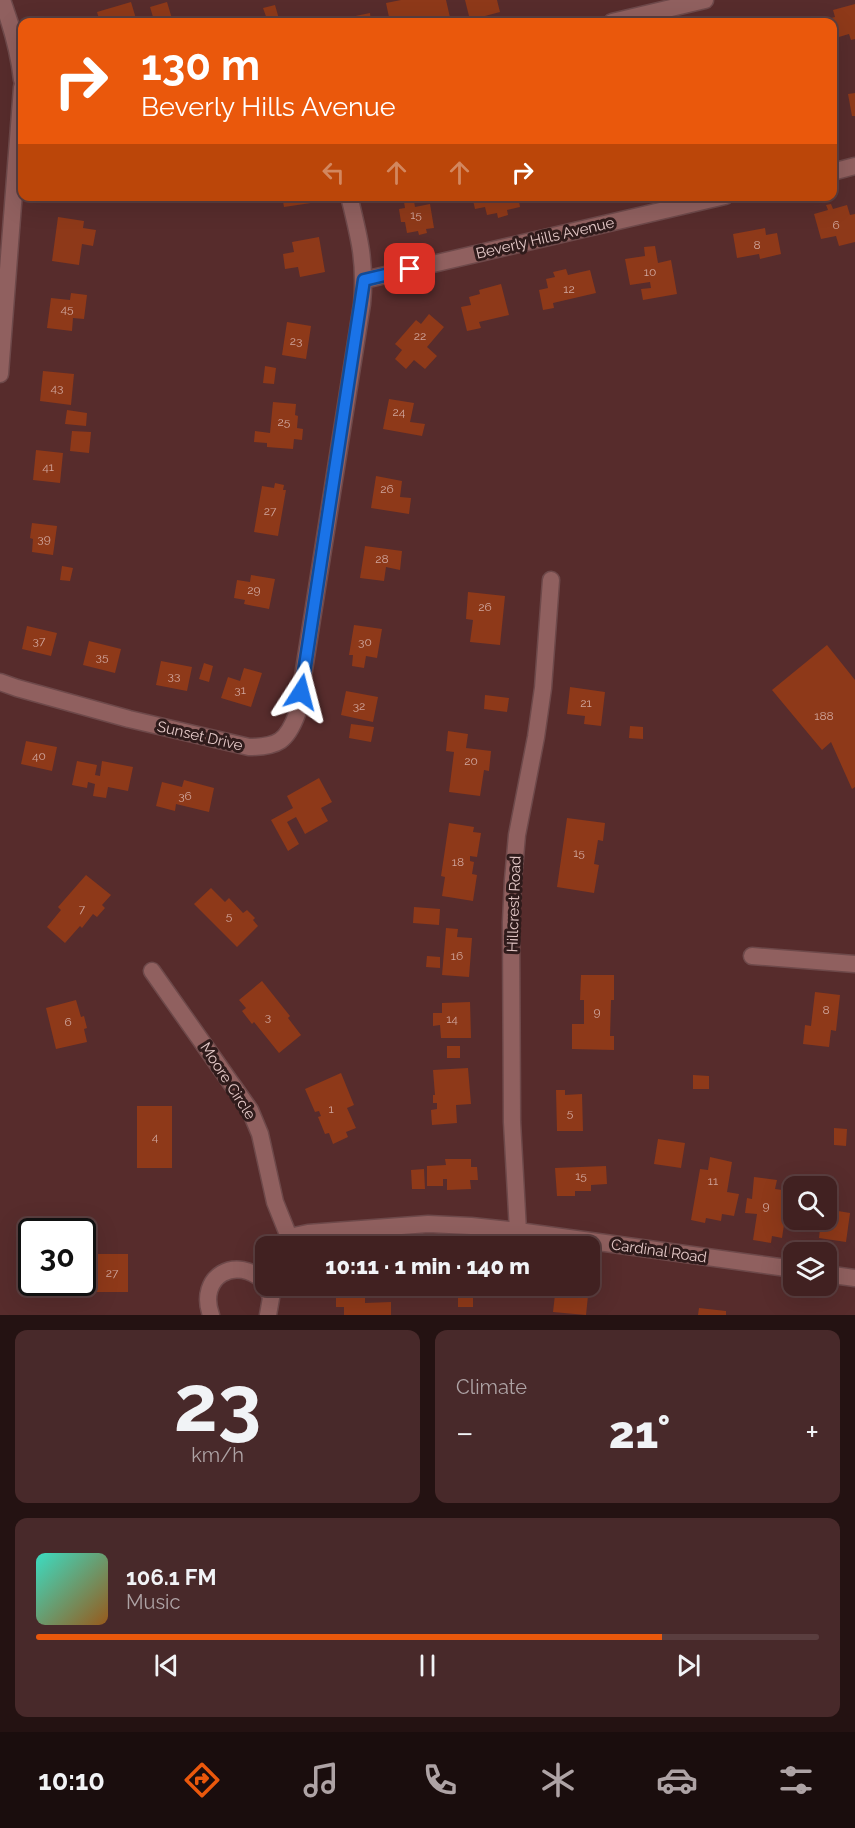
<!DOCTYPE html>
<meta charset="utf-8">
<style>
body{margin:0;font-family:Raleway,sans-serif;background:#48292a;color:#f1f3f6;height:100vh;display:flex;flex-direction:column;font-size:22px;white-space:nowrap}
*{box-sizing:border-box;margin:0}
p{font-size:20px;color:#aea3a5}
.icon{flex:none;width:33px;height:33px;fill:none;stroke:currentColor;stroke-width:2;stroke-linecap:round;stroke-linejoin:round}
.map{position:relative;height:1315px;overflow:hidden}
.drawer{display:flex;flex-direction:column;gap:15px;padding:15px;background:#241212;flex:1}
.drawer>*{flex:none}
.banner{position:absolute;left:18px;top:18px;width:819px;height:183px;border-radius:12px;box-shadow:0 6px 24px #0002,0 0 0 2px #5a3e3f;background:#ea580c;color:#fff;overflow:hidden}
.tools{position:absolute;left:783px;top:1176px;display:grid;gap:12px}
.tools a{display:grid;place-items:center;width:54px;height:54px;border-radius:12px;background:#412121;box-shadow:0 6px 24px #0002,0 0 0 2px #5a3e3f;font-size:30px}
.speed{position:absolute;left:18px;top:1218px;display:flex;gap:12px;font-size:30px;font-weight:700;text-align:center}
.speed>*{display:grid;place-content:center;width:78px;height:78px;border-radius:50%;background:#412121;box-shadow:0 6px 24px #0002,0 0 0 2px #5a3e3f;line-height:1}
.speed .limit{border:3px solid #111;border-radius:9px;background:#fff;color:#111}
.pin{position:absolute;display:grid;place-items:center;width:51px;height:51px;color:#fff;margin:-26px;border-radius:12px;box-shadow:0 3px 9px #0006}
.me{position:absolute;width:66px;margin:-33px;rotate:9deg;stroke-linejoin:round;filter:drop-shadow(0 0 4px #0008)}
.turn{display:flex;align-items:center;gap:21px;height:126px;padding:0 24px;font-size:27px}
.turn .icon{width:78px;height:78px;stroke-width:2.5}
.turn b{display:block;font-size:42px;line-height:51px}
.lanes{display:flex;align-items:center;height:57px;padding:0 24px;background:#0003;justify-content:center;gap:30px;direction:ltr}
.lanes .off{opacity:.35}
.big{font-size:45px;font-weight:800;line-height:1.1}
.drawer .card{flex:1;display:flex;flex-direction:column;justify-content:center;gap:9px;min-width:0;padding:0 21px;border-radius:12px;background:#48292a}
.drawer .dial{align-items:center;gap:0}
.dial b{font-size:78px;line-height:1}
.song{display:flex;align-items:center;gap:18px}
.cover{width:72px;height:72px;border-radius:9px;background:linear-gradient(135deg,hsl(170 70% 55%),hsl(30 70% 35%))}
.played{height:6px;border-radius:3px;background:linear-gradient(90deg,#ea580c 80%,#5a3e3f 80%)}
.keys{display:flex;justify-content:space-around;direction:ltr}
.heat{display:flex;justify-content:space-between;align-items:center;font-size:33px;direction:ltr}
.drawer .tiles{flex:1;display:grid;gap:15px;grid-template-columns:1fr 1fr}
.card:last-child{grid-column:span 2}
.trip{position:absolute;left:255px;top:1236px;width:345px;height:60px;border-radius:12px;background:#412121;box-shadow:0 6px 24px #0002,0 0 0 2px #5a3e3f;font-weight:800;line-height:60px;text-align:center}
.tab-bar{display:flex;height:96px;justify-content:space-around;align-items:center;background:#1a0d0d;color:#aea3a5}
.tab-bar .icon{width:42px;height:42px}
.tab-bar .on{color:#ea580c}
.tab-bar b{font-size:27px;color:#f1f3f6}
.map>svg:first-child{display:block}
.building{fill:#8e3919}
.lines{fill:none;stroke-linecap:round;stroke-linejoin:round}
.minor-casing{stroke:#6e494a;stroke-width:19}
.minor{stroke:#90605f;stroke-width:16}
.route-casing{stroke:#114b97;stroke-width:15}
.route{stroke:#1a73e8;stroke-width:10}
.labels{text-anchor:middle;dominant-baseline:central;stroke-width:6;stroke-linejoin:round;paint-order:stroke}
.number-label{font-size:12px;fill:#d0a69d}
.street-label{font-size:15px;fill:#e6cac9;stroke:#2f1b1b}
</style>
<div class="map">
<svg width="855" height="1315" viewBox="0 0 855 1315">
<rect width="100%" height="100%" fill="#572c2c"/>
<path class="building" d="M401,0H446L451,22H431V20L420,22H413L412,20L390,22L386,3Z
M465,0H497L500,12L470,20Z
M131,2L137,22H100L97,12Z
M167,2L173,22H158L156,16L153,17L150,7Z
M855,4V39L851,40L849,34L832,39V22H824L823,20L835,17L833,10Z
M275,5L279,19L268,22L263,8Z
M370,13L371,22H337L336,20Z
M855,93V116H852L848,94Z
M282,196H310L311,203L284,207Z
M403,196H413L415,207L430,204L434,228L426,229L427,233L419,235L418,231L407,233L405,222H401L399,209L405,208Z
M472,196H518L520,207L507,210L508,215L498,218L497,213L487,215L485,207L475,209Z
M831,204L833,209L847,205L850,215L855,214V242L839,246L836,236L821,239L814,214L828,210L826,205Z
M58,217L84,221L83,228L96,230L93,246L82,244L79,265L52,261Z
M765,228L766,235L777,233L781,254L760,259L759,254L737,258L733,234Z
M319,237L325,272L300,277L298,267L285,269L283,254L294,252L292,242Z
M655,246L658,263L671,260L677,294L643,300L641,289L651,288L650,282L630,285L625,259L645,256L644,247Z
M566,269L568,275L590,270L596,293L553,303L554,308L543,310L539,290L548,288L546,279L555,277L553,272Z
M501,284L509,315L479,322L481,328L467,331L461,307L471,305L469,297L480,294L479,290Z
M71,293L87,295L84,319L73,318L72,331L47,328L51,298L70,300Z
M429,314L444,327L427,347L437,356L425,369L414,360L406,369L395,359L402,350L395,344L416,320L421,324Z
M287,322L311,326L306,359L282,355Z
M265,366L276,368L274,384L263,383Z
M43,371L74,374L71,405L40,401Z
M389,399L414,403L410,422L425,424L422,436L383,429Z
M273,402L296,404L295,415L298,416L297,428L303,429L302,440L294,439L293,449L267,447V443L254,442L255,431L270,433Z
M67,410L87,413L86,426L65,424Z
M72,431L91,432L89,453L70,451Z
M36,450L63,453L60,483L33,480Z
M376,476L402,481L400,497L411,498L409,514L371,508Z
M275,483L284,485L283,490H286L278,536L254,532L262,486L274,488Z
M32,523L57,526L53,555L32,552L33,539L30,538Z
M365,546L402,551L400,570L386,567L384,581L360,578Z
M62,566L73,568L70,581L60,580Z
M251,575L275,579L269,609L244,604L245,600L234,598L237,580L250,582Z
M468,592L505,596L500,645L470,642L473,620L466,619Z
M354,625L382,629L377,658L366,656L364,668L352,666L353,655H349Z
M27,626L57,633L51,656L22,649Z
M89,641L121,649L115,673L83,665Z
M827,645L855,680V787L852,789L831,742L822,750L772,690Z
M161,661L192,667L187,691L156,685Z
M204,663L213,666L209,682L199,679Z
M244,668L262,673L251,707L221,698L228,677L240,681Z
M570,687L605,692L601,726L584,724L585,716L567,714Z
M346,691L378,697L373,722L341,715Z
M485,695L509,698L507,712L484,709Z
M351,724L374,727L371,742L349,738Z
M630,726L643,727V739L629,738Z
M448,731L468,734L466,748L491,751L489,771L484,770L480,796L449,792L454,752L446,751Z
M26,741L57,747L52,771L21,764Z
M77,761L97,765L95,775L100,776L102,761L133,767L128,791L108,787L106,798L93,796L95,784L88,782L87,788L72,785Z
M319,778L332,802L321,808L328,821L305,834L296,817L287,822L299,844L288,851L271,820L293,808L287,796Z
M184,780L214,788L209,812L176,804L175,811L156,806L162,782L182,787Z
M567,818L605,823L603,841L598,840L594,864L599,865L594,893L557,887Z
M449,823L474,827L473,832L481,833L477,857L470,856V861L474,862L472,874L477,875L473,901L442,896L445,877L441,876Z
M86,875L111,895L102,905L105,908L97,917L93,914L82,928L80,926L65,943L47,927L61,910L58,907Z
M211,888L225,902L229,898L243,913L247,910L255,918L253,920L258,926L237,947L194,904Z
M414,907L440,909L439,925L413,923Z
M446,928L458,929L457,937L472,938L469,977L442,975Z
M427,956L440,957V968L426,967Z
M581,975H614V1000H611L610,1036H614V1050L572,1049V1024H584V1000H580Z
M262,981L290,1016L288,1018L301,1035L279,1053L254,1022L252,1024L242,1011L246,1008L239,1000Z
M815,992L840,995L836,1031L831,1030L829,1047L803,1044L805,1025L811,1026Z
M76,1000L81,1017L84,1016L87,1028L84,1029L87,1042L56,1049L46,1008Z
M470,1002L471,1038H441L440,1025L433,1026V1013H442V1003Z
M447,1046H460V1058H447Z
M468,1068L471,1104L456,1105L457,1123L432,1125L431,1110L437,1109V1103H433V1095H435L433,1070Z
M341,1073L354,1105L347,1108L356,1128L346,1132L348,1137L333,1144L329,1133L325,1134L318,1117L321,1116L319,1111L315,1112L305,1089Z
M693,1075L709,1076V1089H693Z
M556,1090H565V1095L582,1094L583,1131H557Z
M137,1106H172V1168H137Z
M834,1128L847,1129L846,1146L834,1145Z
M658,1139L685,1143L681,1168L654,1164Z
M710,1157L732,1162L727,1192L739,1194L734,1216L722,1214L721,1221L706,1218L705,1223L691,1220L700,1169L708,1170Z
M445,1159H471V1167H477L478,1180H470L471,1189L447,1190V1179H443V1186H427V1166L446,1165Z
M606,1166L607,1184L591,1185V1191H575V1196H557L555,1168Z
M424,1169L425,1189H412L411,1170Z
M754,1177L777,1180L775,1189L789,1191L782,1238L772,1236L771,1243L753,1240L757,1214L745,1213L747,1198L752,1199Z
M826,1209L850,1213L846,1242L819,1238L821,1220H826Z
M95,1254H128V1292H96Z
M336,1286H365V1303L391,1302V1315H344V1307H336Z
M442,1286H473V1307H458V1291L442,1290Z
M556,1286H589L586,1315L553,1312Z
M699,1308L726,1311V1315H698Z"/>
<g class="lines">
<g class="minor-casing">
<path id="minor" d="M2,0C12,27 19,52 22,80
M612,22L705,0
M832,172L855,166
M364,280L725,196
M0,374L22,87
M0,682L17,688L129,719L249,747C278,747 287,741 297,714L362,304C366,262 359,236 349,196
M752,956L855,964
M152,971L250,1110L260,1134L275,1202L289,1237
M518,1231L512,1122L511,922L513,880L517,835L536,737L543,688L551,580
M277,1246L289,1237L308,1233L428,1224L471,1226L518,1231L794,1269
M826,1274L855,1278
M267,1286L271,1298L268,1315
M211,1315C197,1277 236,1253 266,1283"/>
</g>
<use href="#minor" class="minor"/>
</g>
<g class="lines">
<g class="route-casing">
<path id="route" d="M301,692L364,280L410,269"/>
</g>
<use href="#route" class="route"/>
</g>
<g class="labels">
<g class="number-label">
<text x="416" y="215">15</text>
<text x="836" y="225">6</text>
<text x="757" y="245">8</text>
<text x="650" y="272">10</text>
<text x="569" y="289">12</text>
<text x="67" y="309">45</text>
<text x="420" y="336">22</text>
<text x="296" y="341">23</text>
<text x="57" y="388">43</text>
<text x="399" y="412">24</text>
<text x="284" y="422">25</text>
<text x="48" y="467">41</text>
<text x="387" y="489">26</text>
<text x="270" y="511">27</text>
<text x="44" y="539">39</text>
<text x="382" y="559">28</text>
<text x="254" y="590">29</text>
<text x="485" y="607">26</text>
<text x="39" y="641">37</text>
<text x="365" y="642">30</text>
<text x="102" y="657">35</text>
<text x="174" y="676">33</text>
<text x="240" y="690">31</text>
<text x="586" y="703">21</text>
<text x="359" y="706">32</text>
<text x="824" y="716">188</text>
<text x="39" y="756">40</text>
<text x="471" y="761">20</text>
<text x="185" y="796">36</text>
<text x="579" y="853">15</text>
<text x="458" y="862">18</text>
<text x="82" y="909">7</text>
<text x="229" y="916">5</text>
<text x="457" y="956">16</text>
<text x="826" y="1010">8</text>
<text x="597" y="1012">9</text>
<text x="268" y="1017">3</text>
<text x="452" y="1019">14</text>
<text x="68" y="1022">6</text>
<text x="331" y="1109">1</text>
<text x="570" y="1113">5</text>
<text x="155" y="1137">4</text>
<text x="581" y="1176">15</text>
<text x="713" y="1181">11</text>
<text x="766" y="1206">9</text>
<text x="112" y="1273">27</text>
</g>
<g class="street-label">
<text transform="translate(545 238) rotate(-13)">Beverly Hills Avenue</text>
<text transform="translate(200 736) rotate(13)">Sunset Drive</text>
<text transform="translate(514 904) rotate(-88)">Hillcrest Road</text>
<text transform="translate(228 1081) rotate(57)">Moore Circle</text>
<text transform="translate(659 1251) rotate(8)">Cardinal Road</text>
</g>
</g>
</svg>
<div class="tools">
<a><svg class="icon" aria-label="search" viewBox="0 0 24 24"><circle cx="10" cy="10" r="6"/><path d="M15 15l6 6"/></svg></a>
<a><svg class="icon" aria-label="layers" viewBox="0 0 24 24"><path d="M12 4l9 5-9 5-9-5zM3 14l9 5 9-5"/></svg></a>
</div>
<div class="speed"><div class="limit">30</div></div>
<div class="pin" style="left:410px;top:269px;background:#d93025"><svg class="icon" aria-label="arrive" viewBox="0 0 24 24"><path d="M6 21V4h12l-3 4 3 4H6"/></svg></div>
<svg class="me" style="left:301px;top:692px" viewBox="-20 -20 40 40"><path d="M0-17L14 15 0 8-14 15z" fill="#1a73e8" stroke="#fff" stroke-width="4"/></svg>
<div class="trip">10:11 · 1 min · 140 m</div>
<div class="banner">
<div class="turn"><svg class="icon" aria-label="right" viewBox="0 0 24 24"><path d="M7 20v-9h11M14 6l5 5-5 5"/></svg><div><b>130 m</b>Beverly Hills Avenue</div></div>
<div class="lanes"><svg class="icon off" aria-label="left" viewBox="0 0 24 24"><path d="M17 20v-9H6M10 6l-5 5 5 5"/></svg><svg class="icon off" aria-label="ahead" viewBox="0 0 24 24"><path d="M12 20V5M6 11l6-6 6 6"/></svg><svg class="icon off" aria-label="ahead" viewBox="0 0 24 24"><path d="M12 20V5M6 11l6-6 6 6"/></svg><svg class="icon" aria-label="right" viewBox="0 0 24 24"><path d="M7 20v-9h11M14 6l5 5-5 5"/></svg></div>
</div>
</div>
<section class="drawer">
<div class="tiles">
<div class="card dial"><b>23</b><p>km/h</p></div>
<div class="card"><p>Climate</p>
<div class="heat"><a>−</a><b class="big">21°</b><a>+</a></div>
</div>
<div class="card">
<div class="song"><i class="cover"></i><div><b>106.1 FM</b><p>Music</p></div></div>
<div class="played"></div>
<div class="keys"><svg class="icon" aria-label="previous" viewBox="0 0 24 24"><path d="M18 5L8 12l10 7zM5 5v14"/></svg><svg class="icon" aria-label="pause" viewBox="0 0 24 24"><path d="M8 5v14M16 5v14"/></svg><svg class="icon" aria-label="next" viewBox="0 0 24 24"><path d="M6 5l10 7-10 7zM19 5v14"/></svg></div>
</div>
</div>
</section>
<nav class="tab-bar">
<b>10:10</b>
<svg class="icon on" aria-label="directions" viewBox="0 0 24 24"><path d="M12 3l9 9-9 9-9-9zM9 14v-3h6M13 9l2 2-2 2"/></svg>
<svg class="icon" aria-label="music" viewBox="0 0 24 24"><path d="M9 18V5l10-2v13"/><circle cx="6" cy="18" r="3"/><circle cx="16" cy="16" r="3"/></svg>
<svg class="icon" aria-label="phone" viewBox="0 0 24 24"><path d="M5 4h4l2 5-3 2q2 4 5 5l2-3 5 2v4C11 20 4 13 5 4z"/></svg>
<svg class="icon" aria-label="climate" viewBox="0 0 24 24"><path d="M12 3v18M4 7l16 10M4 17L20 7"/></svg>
<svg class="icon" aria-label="car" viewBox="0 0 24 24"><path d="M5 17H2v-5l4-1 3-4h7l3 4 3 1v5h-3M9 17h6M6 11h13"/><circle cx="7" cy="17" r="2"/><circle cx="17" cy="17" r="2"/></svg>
<svg class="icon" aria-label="filters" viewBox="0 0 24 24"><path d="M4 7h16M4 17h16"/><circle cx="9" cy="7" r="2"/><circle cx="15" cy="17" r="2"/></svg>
</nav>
